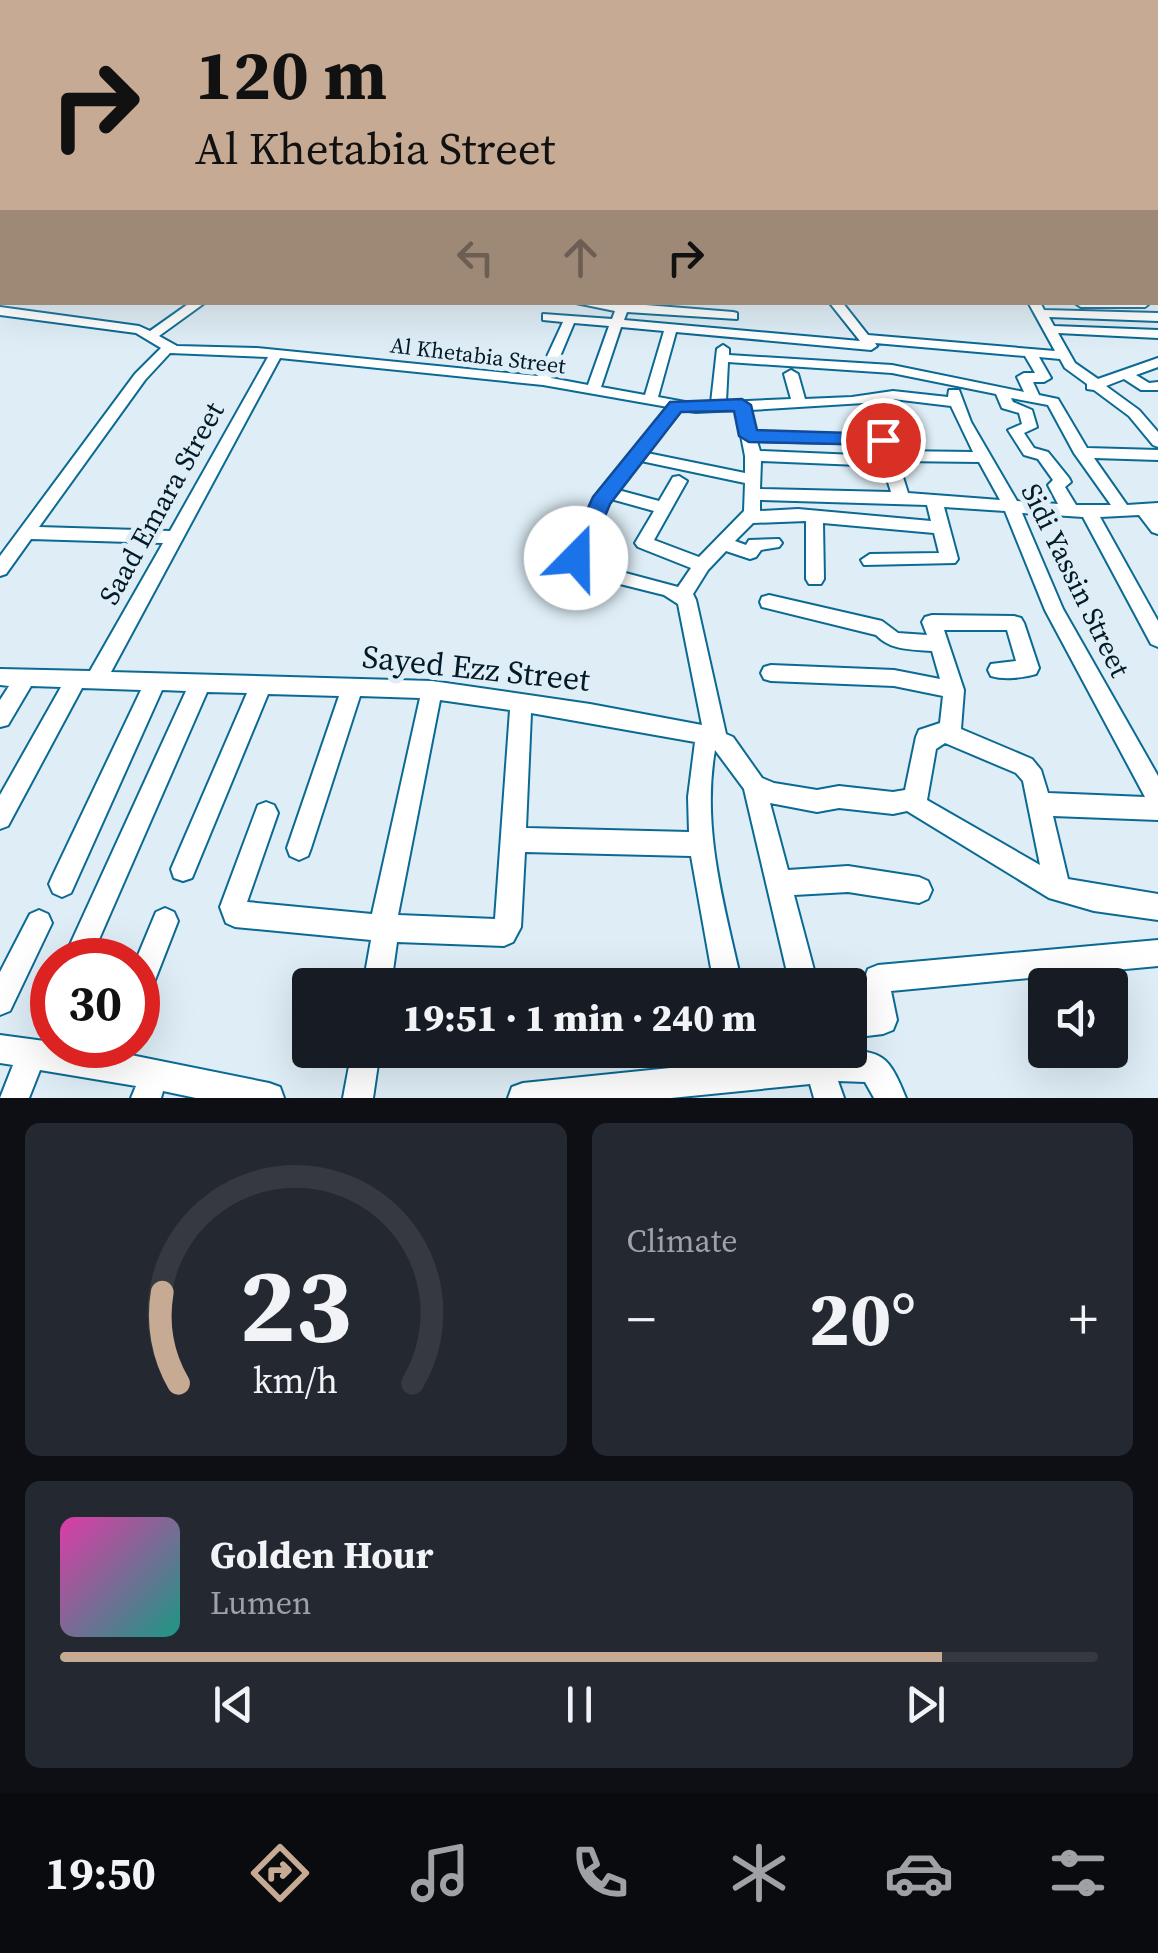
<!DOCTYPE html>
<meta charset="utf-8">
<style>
body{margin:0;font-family:"Source Serif 4",serif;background:#242831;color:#f1f3f6;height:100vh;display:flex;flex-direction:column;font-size:38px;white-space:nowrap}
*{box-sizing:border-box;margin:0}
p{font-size:32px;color:#9ea1a6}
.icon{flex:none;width:55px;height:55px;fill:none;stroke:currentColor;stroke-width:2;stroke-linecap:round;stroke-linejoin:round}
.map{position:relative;height:1098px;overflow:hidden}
.details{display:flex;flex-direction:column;gap:25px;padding:25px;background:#0d0f14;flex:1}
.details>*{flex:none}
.guide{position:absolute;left:0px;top:0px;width:1160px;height:305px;box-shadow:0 10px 40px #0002;background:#c6aa94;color:#111;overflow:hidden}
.controls{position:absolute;left:1028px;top:968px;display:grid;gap:20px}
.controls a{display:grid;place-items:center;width:100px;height:100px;border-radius:10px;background:#171b24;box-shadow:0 10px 40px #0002;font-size:50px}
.speed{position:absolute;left:30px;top:938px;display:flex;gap:20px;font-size:50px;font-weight:700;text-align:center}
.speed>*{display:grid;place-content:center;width:130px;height:130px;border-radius:50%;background:#171b24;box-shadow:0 10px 40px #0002;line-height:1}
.speed .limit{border:15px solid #d22;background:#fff;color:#111}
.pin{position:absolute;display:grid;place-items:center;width:85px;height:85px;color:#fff;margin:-42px;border:5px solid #fff;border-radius:50%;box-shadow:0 2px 10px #0007}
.me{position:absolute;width:110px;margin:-55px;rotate:22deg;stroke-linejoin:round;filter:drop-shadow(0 0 8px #0008)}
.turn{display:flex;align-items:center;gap:35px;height:210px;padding:0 30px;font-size:45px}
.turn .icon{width:130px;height:130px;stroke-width:2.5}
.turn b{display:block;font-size:70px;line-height:85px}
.lanes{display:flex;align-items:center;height:95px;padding:0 30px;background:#0003;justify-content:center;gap:50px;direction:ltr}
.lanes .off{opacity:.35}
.big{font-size:75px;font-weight:800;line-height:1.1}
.details .widget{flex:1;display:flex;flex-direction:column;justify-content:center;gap:15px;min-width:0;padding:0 35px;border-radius:15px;background:#242831}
.details .dial{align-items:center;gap:0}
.dial svg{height:260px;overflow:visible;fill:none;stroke:#363941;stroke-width:7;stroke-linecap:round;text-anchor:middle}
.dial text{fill:#f1f3f6;stroke:none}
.song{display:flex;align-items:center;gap:30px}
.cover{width:120px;height:120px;border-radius:15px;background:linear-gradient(135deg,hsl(320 70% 55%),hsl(170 70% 35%))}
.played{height:10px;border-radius:5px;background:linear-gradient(90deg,#c6aa94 85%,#363941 85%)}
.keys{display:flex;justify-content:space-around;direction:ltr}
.heat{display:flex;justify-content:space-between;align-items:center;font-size:55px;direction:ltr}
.details .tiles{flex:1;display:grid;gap:25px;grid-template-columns:1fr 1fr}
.widget:last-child{grid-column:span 2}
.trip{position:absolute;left:292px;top:968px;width:575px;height:100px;border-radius:10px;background:#171b24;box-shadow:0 10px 40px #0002;font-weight:800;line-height:100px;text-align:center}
.tabs{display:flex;height:160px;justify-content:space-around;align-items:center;background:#090b0e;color:#9ea1a6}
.tabs .icon{width:70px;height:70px}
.tabs .selected{color:#c6aa94}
.tabs b{font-size:45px;color:#f1f3f6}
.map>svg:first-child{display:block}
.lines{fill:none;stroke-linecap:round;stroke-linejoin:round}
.minor-casing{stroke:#0b6a93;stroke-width:4}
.tertiary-casing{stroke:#0b6a93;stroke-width:28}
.minor{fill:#fff;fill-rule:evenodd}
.tertiary{stroke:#fff;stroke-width:22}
.route{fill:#1a73e8;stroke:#114b97;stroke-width:2.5}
.labels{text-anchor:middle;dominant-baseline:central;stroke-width:10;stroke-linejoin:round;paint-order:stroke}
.far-street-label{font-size:22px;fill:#021b28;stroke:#deedf6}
.street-label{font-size:28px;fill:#021b28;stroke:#deedf6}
.near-street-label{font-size:32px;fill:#021b28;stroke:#deedf6}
</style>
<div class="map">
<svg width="1158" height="1098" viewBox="0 0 1158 1098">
<rect width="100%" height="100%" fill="#deedf6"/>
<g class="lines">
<g class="minor-casing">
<path id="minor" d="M191,302H206L159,336L177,346L257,348L538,376L563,322L543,320V314L612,319L615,311L571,302H608L733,312L737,313V319L627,312L624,320L860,341L829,302H842L868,335L1055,351L1028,302H1040L1044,310L1158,313V321L1049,317L1054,326L1158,330V338L1058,333L1075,363L1098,379L1158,358V367L1136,375L1149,383L1158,382V390H1141L1124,379L1106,386L1139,410L1158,432V447L1153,445L1129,416L1094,390L1087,389V384L1065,368L1060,359L1039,357L1051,378L1044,382H1033L1039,395L1058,399L1087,448L1158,450V460L1094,458L1127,505L1158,503V534L1152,532L1139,515L1100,517L1158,621V647L1151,644L1083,517L1022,513L1063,609L1158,776V820L1053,816L1068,879L1158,894V920L1094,911L1049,898L907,811L893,814L839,808L817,812L770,803L788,870L848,866L919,877L928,881L932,890L928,899L919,903L848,892L794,895L818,985H790L744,789L715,750C701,829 725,908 742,985H714L691,856L525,852L521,927L513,942L504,946L397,942L391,985H363L371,940L235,927L226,923L220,907L258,805L266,802L274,805L278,813L247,902L372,914L420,698L360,696L311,848L308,856L299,860L290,856L287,848L339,696L268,694L192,878L183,881L174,878L171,869L247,693L207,692L90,960H63L186,691L162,690L71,893L62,897L53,893L49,884L53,875L141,690L82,688L8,826L0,829V795L61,687L31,686L8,725L0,727V700L9,686L0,685V669L90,671L163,543L31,539L6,574L0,576V556L135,374L161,348L136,333L0,315V307L139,326L150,331ZM574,323L609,326L588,385L551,378ZM621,327L664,331L645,395L601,387ZM676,332L871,350L877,346L875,343L1025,356L1035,373H1024L1017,377L1024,392L892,365L729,355V349L723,345L717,349L711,403L696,404L658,397ZM170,353L268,357L170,531L39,527L145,380ZM280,358L543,385L668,407L594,498L567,561L576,573L664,595L678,604L702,725L590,704L432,681L111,672ZM728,362L892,373L996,394L1002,408L1019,413L1022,424L1008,430L1024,455L1038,459L1053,480L1048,485L1058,504L1017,501L971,422L959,390H949L948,397L893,391L852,397L805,399L798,374L791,370L784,374L791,399L726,402ZM1011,398L1048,405L1074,453L1111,505H1076L1065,487L1071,482L1069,478L1048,452L1034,448L1024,433L1037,427L1032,410L1013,402ZM893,399L951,406L973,452L894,451L878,401ZM864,403L874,435L755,432L750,410ZM681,410L696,412L736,410L745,456V473L647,453ZM757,441L877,444L880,456L760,451ZM641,461L745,483L744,511L699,557L654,540L687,481L679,476L673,477L659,501L618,490ZM761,461L883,466L891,492L760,489ZM898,461L979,462L1000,500L908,493ZM611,499L654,511L635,543L638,547L691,568L678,587L588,563L585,560ZM760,500L927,505L931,521L798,509L760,511ZM944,507L1005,511L1045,610L1145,797L1048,793L1041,770L1032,759L961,729L964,690L944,630H1007L1016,661L991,664L988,670L991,676C1004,680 1023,678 1036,674L1039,668L1024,623L1021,618L1014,616L932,615L925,617L922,622L927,635L898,633L882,621L769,595L762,597L760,602L762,607L876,635C892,651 910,649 932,651L940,679L894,670L771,665L764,667L761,673L764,679L771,681L894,686L943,696L940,723L919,730L916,737L905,790L893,792L839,786L817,790L774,783L762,778L733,737L726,734L696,600L693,594L708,570L726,551L750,559L756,557L761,550L779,547L782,543L779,539L749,540L746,545L735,541L753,523L806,521V579L809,584H821L824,579L823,523L934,533L939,553L870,554L861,560L864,565L955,563L958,559ZM440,700L510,710L495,919L398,915ZM531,713L695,742L688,797L689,832L526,828ZM945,743L1016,773L1023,781L1040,865L927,800L936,749Z
M1151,302L1145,307H1081L1075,303Z
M165,908L174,912L178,921L148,998L138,1002L136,960L156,912Z
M39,910L48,914L52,923L10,1011L0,1015V972L30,914Z
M1158,940V966L891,991L897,1020L893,1030L883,1034L850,1038V1010L866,1008L862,986L868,969L878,965Z
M0,1035L52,1042V1045L106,1050L269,1083L280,1087L284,1098H196L163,1091L161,1098H131L136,1086L40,1070L29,1098H0L13,1065L0,1063Z
M352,1050H380L373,1098H343Z
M727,1050H755L758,1060C786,1057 858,1041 882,1058C893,1065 901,1086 906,1098H874L865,1082L838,1081L844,1098H814L810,1084L671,1098H508L512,1087L523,1083L729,1062Z"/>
</g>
<g class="tertiary-casing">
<path id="tertiary" d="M0,188L2,187"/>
</g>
<use href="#minor" class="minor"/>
<use href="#tertiary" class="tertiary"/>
</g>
<linearGradient id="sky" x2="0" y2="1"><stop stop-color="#89a2e0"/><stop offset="0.53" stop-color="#f0f7fb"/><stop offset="1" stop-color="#f0f7fb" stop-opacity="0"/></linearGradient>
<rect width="1158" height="327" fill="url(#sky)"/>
<path class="route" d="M742,399L751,405L757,430L883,434L893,440L883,445L749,442L739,436L734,411L681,412L610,504L585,564H568L565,558L593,497L670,402Z"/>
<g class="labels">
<g class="far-street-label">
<text transform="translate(478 355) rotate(7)">Al Khetabia Street</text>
</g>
<g class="street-label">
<text transform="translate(161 503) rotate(-61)">Saad Emara Street</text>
<text transform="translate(1076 580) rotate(64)">Sidi Yassin Street</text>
</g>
<g class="near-street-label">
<text transform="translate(476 668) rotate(6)">Sayed Ezz Street</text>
</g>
</g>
</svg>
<div class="controls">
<a><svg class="icon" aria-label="sound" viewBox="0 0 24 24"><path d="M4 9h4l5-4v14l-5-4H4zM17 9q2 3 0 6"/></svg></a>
</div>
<div class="speed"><div class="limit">30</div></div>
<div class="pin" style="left:883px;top:440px;background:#d93025"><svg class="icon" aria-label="arrive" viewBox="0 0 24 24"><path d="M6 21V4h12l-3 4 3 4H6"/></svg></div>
<svg class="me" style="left:576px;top:558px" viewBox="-20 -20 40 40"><circle r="19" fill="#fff"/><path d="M0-13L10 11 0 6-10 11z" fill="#1a73e8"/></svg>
<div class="trip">19:51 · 1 min · 240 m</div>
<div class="guide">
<div class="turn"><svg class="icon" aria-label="right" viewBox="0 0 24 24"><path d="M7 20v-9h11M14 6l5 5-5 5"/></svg><div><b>120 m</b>Al Khetabia Street</div></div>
<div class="lanes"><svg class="icon off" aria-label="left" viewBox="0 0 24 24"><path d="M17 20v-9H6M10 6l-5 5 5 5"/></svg><svg class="icon off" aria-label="ahead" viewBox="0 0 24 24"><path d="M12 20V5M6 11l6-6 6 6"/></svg><svg class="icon" aria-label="right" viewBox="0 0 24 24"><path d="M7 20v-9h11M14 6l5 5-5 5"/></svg></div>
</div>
</div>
<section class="details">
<div class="tiles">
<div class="widget dial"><svg viewBox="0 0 100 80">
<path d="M14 69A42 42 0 1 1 86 69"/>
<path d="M14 69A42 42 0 0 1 9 41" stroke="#c6aa94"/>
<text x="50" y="56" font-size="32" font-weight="700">23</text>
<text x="50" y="72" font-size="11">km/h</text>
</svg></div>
<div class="widget"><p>Climate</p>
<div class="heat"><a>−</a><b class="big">20°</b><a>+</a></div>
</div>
<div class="widget">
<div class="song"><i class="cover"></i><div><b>Golden Hour</b><p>Lumen</p></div></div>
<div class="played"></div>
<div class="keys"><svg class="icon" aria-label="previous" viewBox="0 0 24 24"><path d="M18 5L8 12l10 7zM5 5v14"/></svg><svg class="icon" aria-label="pause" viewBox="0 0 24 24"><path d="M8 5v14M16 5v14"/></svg><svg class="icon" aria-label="next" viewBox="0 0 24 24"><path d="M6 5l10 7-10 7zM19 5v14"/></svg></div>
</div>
</div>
</section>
<nav class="tabs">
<b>19:50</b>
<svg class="icon selected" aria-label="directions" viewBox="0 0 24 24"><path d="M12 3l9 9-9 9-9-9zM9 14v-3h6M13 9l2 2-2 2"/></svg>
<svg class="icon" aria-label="music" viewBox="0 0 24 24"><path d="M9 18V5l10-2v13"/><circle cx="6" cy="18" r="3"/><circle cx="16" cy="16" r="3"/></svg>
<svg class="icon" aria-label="phone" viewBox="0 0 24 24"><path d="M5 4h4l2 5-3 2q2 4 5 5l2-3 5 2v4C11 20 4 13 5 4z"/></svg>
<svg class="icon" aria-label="climate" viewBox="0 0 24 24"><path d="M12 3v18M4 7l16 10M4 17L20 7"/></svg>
<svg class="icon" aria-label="car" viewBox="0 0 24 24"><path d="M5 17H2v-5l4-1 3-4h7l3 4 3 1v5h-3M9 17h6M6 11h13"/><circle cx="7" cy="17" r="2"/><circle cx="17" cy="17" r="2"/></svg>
<svg class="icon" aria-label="filters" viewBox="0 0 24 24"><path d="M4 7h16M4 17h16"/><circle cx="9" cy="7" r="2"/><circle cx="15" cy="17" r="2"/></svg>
</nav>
